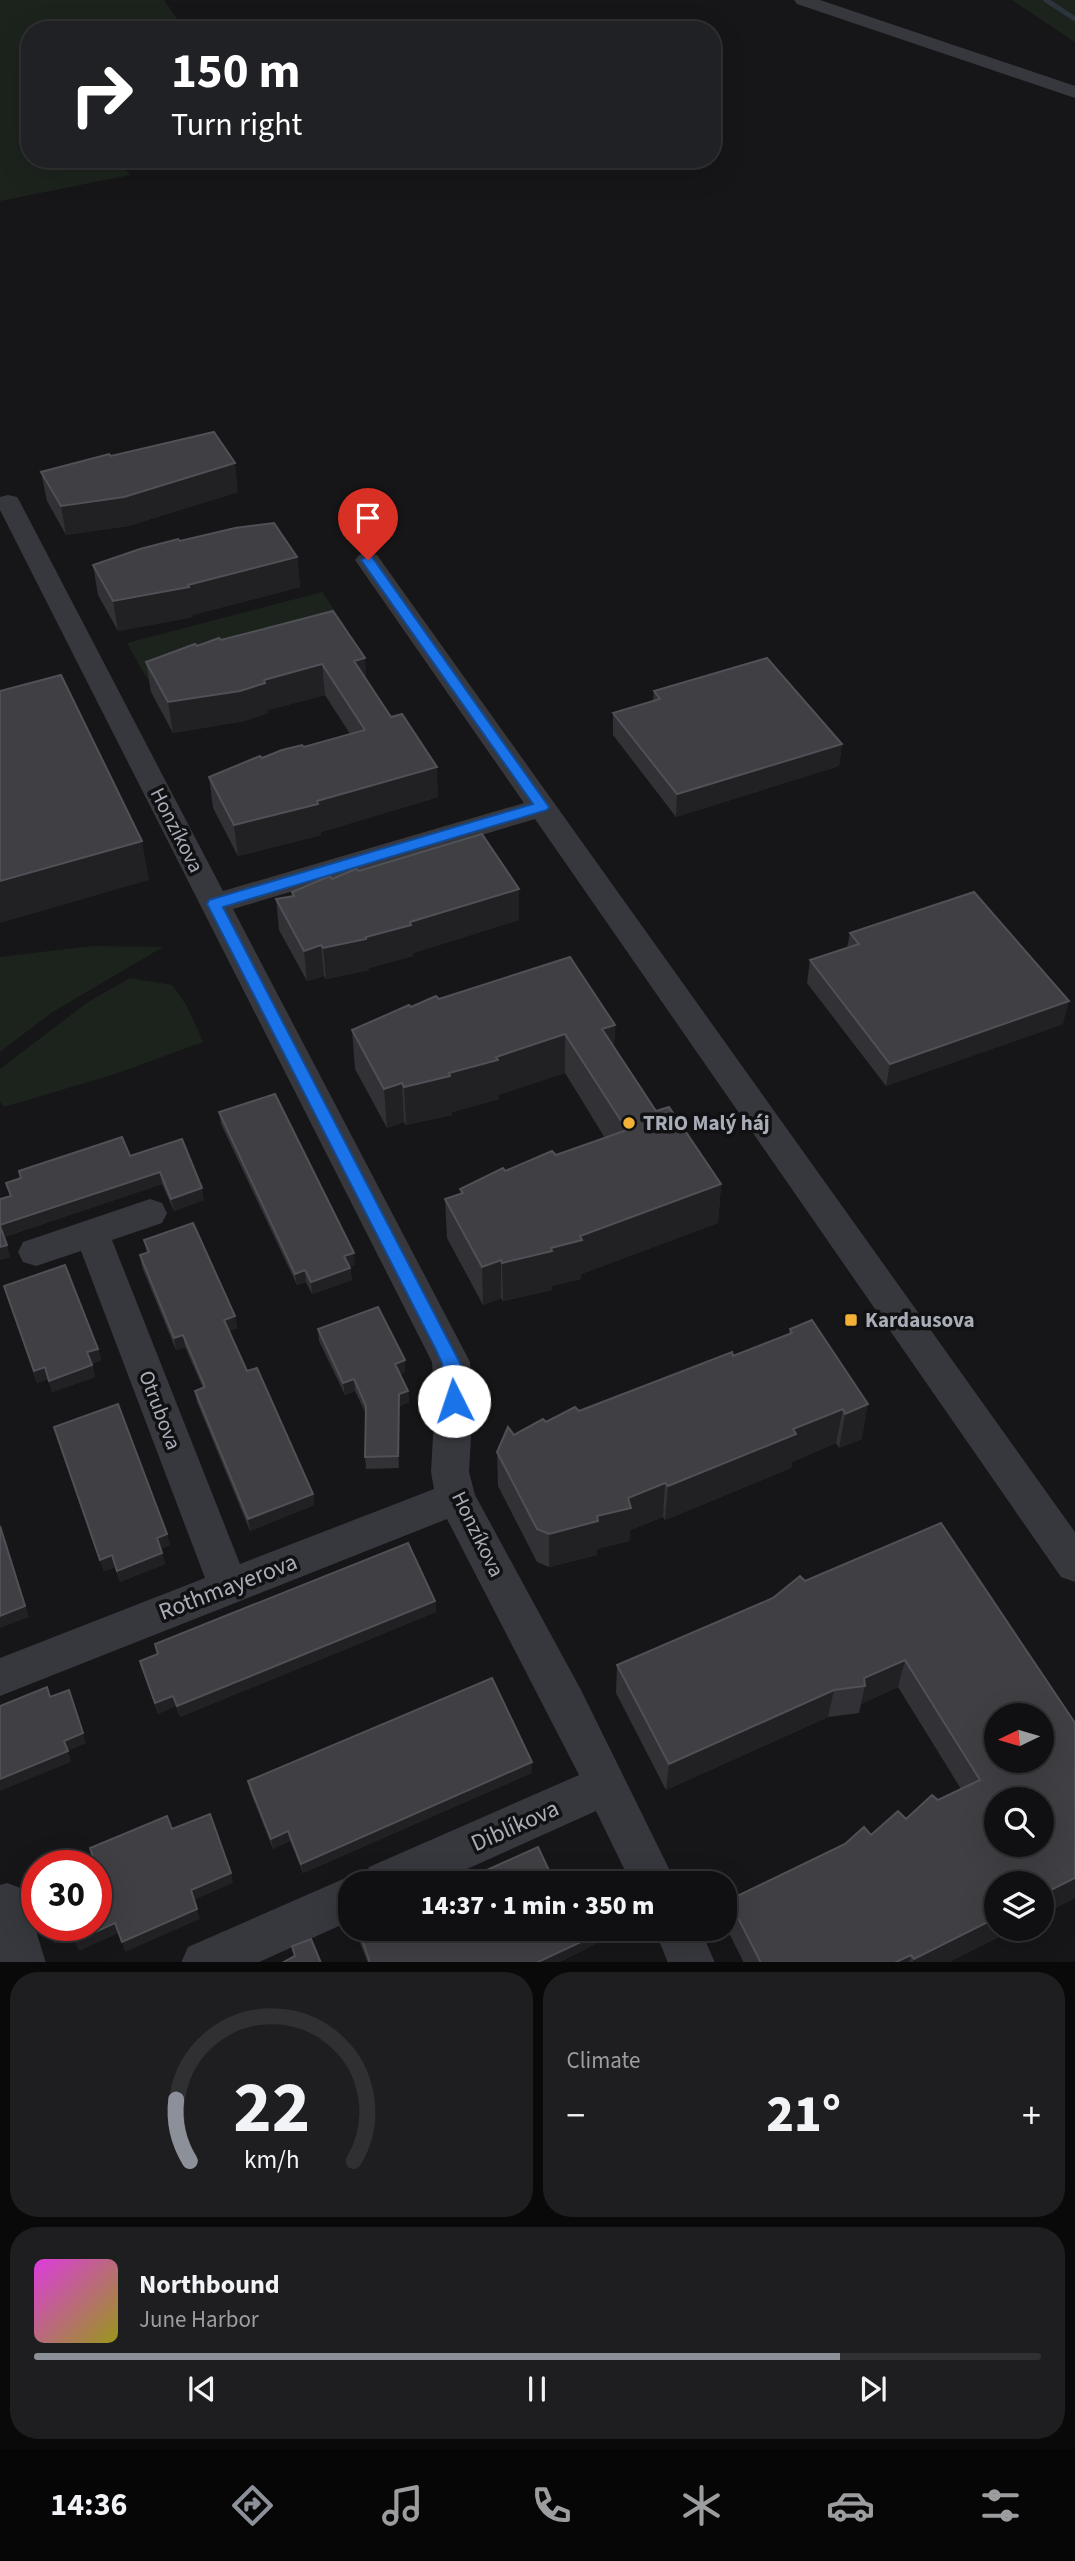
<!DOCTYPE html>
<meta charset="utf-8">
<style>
body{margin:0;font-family:"Source Sans 3",sans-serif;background:#1e1e20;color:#f1f3f6;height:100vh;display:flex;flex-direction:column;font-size:26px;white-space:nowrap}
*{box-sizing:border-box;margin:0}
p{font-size:23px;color:#9c9d9f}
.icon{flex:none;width:38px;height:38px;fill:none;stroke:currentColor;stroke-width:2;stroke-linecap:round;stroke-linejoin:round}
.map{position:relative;height:1962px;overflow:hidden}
.side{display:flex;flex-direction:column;gap:10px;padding:10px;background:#09090a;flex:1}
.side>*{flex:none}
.top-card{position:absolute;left:21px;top:21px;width:700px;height:147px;border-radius:28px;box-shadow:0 7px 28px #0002,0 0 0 2px #303032;background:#202124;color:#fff;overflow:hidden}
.needle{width:46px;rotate:265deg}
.buttons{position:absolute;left:984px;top:1703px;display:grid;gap:14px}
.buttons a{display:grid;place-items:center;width:70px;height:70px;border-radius:50%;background:#101012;box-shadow:0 7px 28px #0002,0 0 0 2px #303032;font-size:35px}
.speed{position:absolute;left:21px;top:1850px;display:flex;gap:14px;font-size:35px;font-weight:700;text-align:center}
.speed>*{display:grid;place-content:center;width:91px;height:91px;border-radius:50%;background:#101012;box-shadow:0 7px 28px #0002,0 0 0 2px #303032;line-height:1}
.speed .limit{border:10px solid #d22;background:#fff;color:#111}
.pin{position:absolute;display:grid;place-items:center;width:60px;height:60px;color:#fff;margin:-72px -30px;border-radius:50% 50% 50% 0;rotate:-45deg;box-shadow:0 0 7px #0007}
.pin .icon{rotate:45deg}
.me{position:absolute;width:77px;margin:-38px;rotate:356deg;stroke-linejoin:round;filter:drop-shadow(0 0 5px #0008)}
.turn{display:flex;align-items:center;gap:24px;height:147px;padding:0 35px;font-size:32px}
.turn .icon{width:91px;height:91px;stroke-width:2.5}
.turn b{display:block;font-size:49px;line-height:60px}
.big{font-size:52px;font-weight:800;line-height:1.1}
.side .tile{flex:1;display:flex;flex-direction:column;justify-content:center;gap:10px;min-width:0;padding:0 24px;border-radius:28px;background:#1e1e20}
.side .dial{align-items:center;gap:0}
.dial svg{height:182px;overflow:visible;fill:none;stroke:#303032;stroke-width:7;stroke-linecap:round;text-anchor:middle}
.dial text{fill:#f1f3f6;stroke:none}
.song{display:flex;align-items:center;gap:21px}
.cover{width:84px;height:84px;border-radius:10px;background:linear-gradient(135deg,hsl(300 70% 55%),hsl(60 70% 35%))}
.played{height:7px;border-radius:4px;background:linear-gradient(90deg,#8c9099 80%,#303032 80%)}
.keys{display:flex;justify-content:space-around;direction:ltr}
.heat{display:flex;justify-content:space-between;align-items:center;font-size:38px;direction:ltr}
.side .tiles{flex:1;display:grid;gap:10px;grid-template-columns:1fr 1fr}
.tile:last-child{grid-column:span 2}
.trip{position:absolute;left:338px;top:1871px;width:399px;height:70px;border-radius:28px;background:#101012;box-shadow:0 7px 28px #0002,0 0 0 2px #303032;font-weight:800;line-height:70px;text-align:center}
.tabs{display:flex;height:112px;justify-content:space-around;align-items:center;background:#060607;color:#9c9d9f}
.tabs .icon{width:49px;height:49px}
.tabs .on{color:#8c9099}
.tabs b{font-size:32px;color:#f1f3f6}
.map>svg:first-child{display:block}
.green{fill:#1c231d}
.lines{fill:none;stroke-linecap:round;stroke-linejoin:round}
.stream{stroke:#2c353c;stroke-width:5}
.minor{fill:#37383d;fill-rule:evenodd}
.wall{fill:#323236}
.shaded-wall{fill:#212124}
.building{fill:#3f3f44;stroke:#4f5156;stroke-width:2;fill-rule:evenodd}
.route{fill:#1a73e8;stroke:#114b97;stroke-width:2}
.poi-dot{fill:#f2b134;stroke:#111113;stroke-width:2.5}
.labels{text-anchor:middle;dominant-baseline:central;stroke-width:7;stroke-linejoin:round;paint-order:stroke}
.street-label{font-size:21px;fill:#a8adb8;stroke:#111113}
.poi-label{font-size:21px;font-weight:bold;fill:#a8adb8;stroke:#111113;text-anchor:start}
.near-street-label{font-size:24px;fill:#a8adb8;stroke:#111113}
</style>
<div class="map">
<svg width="1075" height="1963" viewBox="0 0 1075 1963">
<rect width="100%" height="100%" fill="#161618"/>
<path class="green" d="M0,0H164L185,30H30V159H118L130,175L0,201Z
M1012,0H1075V42Z
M322,592L345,626L147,679L127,643Z
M92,946L163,947L51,1013L0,1052V957Z
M130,978L172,985L187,1006L203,1042L115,1074L4,1107L0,1102V1069L88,1002Z"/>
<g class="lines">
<path class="stream" d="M1046,0L1075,19"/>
<path class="minor" d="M794,0H820L1075,86V98L797,4Z
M8,495L17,497L20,502L223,891L524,803L355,560L359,555L368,552L377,555L1075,1532V1582L1061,1577L535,819L233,909L470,1362L473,1401L469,1472L475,1495L581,1690L676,1883H631L596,1811L436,1883H350V1921L257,1963H181L188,1947L350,1876L363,1881L369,1867L579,1775L447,1519L0,1696V1658L205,1578L81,1251L36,1266L23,1262L18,1252L23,1242L150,1199L162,1203L167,1213L162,1223L112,1240L240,1564L434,1489L431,1472L435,1401L432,1362L0,510V497Z
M7,1883L23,1889L46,1963H0V1885Z
M654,1928H700L715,1963H668Z"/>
</g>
<path class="wall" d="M111,456L238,492L128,526L66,535L47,501L41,472Z
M180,541L297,557L300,587L192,615L193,617L118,631L98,595L93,565Z
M333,611L366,680L438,797L321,832V835L238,856L213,808L209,777L262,758L350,734L325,695L268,710V713L244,721L173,733L151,692L146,662L197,646Z
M654,691L842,744L839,766L676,817L613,735V713L653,701Z
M359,871L519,920L413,953V956L369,968V970L326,979L324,976L307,981L279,930L276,899L292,896V892L332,879Z
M850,933L1063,1024L886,1086L807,983L810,960L847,948Z
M439,999L615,1025L614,1048L656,1111L721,1184L718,1223L581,1274V1279L552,1286V1290L503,1301L501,1298L483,1305L447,1238L445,1199L461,1194L460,1189L505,1171L556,1155L605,1138L565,1073L498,1095L499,1099L452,1112V1115L406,1125L404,1122L387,1128L355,1069L352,1030Z
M219,1112L355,1265L350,1266L352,1280L312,1294L306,1282L297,1285L221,1124Z
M130,1156L204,1200L174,1211L162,1184L4,1237L10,1257L0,1260V1199L10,1196L6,1183L21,1178L19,1171Z
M144,1240L235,1316L237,1328L229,1331L247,1371L313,1494L314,1505L250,1531L197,1402L195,1391L203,1388L185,1347L176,1350L142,1267L140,1255L147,1253Z
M4,1286L98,1349L101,1360L92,1364L95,1377L52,1392L48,1379L37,1383Z
M318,1329L405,1360V1372L400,1374L408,1391L409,1402L400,1406L399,1468L366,1469L365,1457L366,1414L355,1391L345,1395L319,1341Z
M790,1329L862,1439L839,1448L836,1443L792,1462L791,1468L665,1520L663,1517L630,1530L629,1541L597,1549V1555L549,1567L537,1562L498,1486L497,1452L514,1435L546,1422L733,1356L789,1334Z
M54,1427L167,1534L170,1545L161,1549L165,1564L120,1582L115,1567L104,1571Z
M805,1581L1075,1723V1898L947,1963H744L725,1925L729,1900L906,1819L938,1800L961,1789L898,1687L861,1704L859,1713L828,1717L666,1790L616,1693L617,1665L773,1598Z
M435,1601L436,1612L180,1717L176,1706L158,1714L140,1661L157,1654L155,1644Z
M532,1773L303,1873L290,1841L273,1849L250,1791L248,1781Z
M357,1929L600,1942L557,1963H368L358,1938Z"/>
<path class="shaded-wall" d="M235,463L238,492L128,526L66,535L61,506Z
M297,557L300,587L192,615L193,617L118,631L113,601L188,585Z
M365,658L367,688L354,661Z
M322,664L325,695L268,710V713L244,721L173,733L168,702L264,680Z
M842,744L839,766L676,817L677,794Z
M437,767L438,797L321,832V835L238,856L234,825Z
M142,841L149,880L0,923V881Z
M519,889V920L413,953V956L369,968V970L326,979L323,948L366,937L410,922Z
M321,945L324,976L307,981L304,951Z
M1069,1001L1063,1024L886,1086L890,1064Z
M615,1025L613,1064L602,1029Z
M565,1034V1073L498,1095L499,1099L452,1112V1115L406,1125L404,1087L449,1073Z
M402,1083L404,1122L387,1128L384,1089Z
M160,1172L162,1184L3,1237L0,1225Z
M721,1184L718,1223L581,1274V1279L552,1286V1290L503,1301L502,1263L551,1248Z
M202,1188L204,1200L174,1211L171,1199Z
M7,1245L10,1257L0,1260V1247Z
M354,1253L355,1265L346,1268L344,1256Z
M501,1260V1298L483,1305L482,1267Z
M350,1268L352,1280L312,1294L311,1282Z
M305,1270L306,1282L297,1285L295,1274Z
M235,1316L237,1328L226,1332L224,1320Z
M183,1335L185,1347L176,1350L174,1338Z
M98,1349L101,1360L90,1364L87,1352Z
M405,1360V1372L396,1376L395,1364Z
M92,1365L95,1377L52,1392L49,1381Z
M45,1367L48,1379L37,1383L34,1371Z
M354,1379L355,1391L345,1395L343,1383Z
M408,1391L409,1402L400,1406L399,1468L398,1456L399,1394Z
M868,1404L862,1439L839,1448L845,1414Z
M843,1409L836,1443L792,1462L791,1468L665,1520L668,1486L793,1429Z
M665,1483L663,1517L630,1530L629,1541L597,1549V1555L549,1567V1534L597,1516L628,1498Z
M313,1494L314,1505L250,1531L248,1519Z
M0,1526L29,1617L0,1628Z
M167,1534L170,1545L159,1550L157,1538Z
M162,1553L165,1564L120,1582L117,1571Z
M112,1555L115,1567L104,1571L100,1560Z
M435,1601L436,1612L180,1717L177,1706Z
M905,1660L898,1687L861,1704L865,1686L864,1678Z
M834,1690L828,1717L666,1790L669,1764Z
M173,1696L176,1706L158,1714L155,1703Z
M83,1733L86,1743L68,1751L64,1741Z
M68,1751L71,1762L0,1791V1779Z
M532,1762V1773L303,1873L301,1864Z
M288,1831L290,1841L273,1849L271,1839Z
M231,1873L233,1883L194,1900L191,1890Z
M1075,1878V1898L1041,1915V1895Z
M197,1909L200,1919L125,1952L122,1942Z
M996,1918V1928H1015L947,1963H912L914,1959Z
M115,1923L119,1933L79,1951L75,1941Z
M70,1926L74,1935L54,1944L50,1934Z
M600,1933V1942L557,1963H536Z
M911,1955L909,1963H894Z"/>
<path class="building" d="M214,432L235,463L124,497L61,506L41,472L109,454L111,456Z
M274,523L297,557L188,585L189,587L113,601L93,565L140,549L178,539L180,541L235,528Z
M333,611L365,658L354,661L391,717L402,714L437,767L317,801L318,804L234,825L209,777L260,756L262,758L282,750L302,745L304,747L365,730L322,664L264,680L265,683L240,691L168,702L146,662L195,644L197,646L219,638L221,640Z
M767,658L842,744L677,794L613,713L660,699L654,691Z
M61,675L142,841L0,881V691Z
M482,834L519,889L410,922L411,925L366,937V939L323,948L321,945L304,951L276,899L294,896L292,892L330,876L332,879L356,869L359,871Z
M974,892L1069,1001L890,1064L810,960L859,944L850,933Z
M570,957L615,1025L602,1029L656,1111L669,1107L721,1184L580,1236L582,1240L551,1248L552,1251L502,1263L501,1260L482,1267L445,1199L463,1193L460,1189L503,1168L505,1171L552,1151L556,1155L627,1130L565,1034L496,1057L498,1060L449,1073L450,1076L404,1087L402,1083L384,1089L352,1030L409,1005L411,1007L436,996L439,999Z
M275,1094L354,1253L344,1256L350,1268L311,1282L305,1270L295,1274L219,1112Z
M122,1137L130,1156L182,1139L202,1188L171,1199L160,1172L0,1225V1199L11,1196L6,1183L21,1178L19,1171Z
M193,1223L235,1316L224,1320L247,1371L257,1368L313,1494L248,1519L195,1391L205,1387L183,1335L174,1338L140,1255L149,1252L144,1240Z
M0,1226L7,1245L0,1247Z
M65,1265L98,1349L87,1352L92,1365L49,1381L45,1367L34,1371L4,1286Z
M378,1307L405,1360L395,1364L408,1391L399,1394L398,1456L365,1457L366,1406L354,1379L343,1383L318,1329Z
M812,1320L868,1404L845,1414L843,1409L793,1429L796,1434L668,1486L665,1483L628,1498L631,1508L597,1516L598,1521L549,1534L537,1529L497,1452L508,1427L514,1435L543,1419L546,1422L575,1407L579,1411L732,1352L733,1356L792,1333L790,1329Z
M118,1404L167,1534L157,1538L162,1553L117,1571L112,1555L100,1560L54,1427Z
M941,1523L1075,1723V1878L1041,1895V1883H996V1918L914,1959L911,1955L894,1963H761L729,1900L845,1844L864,1827L871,1835L898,1811L906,1819L932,1795L938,1800L980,1780L905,1660L864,1678L865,1686L834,1690L669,1764L617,1665L773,1598L800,1576L805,1581ZM996,1715H1041V1760H996ZM996,1799H1041V1844H996Z
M0,1526L25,1606L0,1616Z
M408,1543L435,1601L177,1706L173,1696L155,1703L140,1661L158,1654L155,1644Z
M492,1678L532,1762L301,1864L288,1831L271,1839L248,1781Z
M47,1687L50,1697L69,1690L83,1733L64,1741L68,1751L0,1779V1706Z
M210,1814L231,1873L191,1890L197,1909L122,1942L115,1923L75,1941L70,1926L50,1934L47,1925H96V1866H88L95,1863L90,1848L167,1816L172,1829Z
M538,1847L553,1879L572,1871L577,1883H458Z
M358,1928H598L600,1933L536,1963H370Z
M311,1939L321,1963H282L295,1956L292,1946Z"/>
<path class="route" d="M368,556L372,557L549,807L547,810L223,907L460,1363L463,1401L460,1406L454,1409L447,1406L444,1401L442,1363L435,1348L207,904L209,900L533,804L361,560Z"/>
<g class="poi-dot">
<circle cx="629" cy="1123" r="7"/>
<rect x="844" y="1313" width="14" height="14" rx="3.5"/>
</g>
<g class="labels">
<g class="street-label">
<text transform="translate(177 830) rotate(63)">Honzíkova</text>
<text transform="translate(160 1410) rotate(69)">Otrubova</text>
<text transform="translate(478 1534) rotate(64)">Honzíkova</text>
</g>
<g class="poi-label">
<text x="643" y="1123">TRIO Malý háj</text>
<text x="865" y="1320">Kardausova</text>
</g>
<g class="near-street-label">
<text transform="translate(228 1587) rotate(-21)">Rothmayerova</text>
<text transform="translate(515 1826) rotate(-24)">Diblíkova</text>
</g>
</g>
</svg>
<div class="buttons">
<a><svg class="needle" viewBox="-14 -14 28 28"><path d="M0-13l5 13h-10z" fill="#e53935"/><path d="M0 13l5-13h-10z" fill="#9c9d9f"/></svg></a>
<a><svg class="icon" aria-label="search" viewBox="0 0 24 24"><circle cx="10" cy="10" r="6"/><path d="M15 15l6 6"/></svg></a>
<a><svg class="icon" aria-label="layers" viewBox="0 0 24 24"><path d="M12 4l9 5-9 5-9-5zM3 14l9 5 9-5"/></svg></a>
</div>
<div class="speed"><div class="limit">30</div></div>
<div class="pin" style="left:368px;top:560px;background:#d93025"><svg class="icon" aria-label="arrive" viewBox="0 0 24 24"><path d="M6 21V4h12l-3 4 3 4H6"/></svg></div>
<svg class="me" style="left:454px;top:1401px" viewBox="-20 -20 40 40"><circle r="19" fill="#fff"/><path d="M0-13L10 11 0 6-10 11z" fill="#1a73e8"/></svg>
<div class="trip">14:37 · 1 min · 350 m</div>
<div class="top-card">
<div class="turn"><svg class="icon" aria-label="right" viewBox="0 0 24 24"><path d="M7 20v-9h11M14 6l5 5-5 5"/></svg><div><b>150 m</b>Turn right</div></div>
</div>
</div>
<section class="side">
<div class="tiles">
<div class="tile dial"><svg viewBox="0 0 100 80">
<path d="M14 69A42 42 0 1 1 86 69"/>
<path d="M14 69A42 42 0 0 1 8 42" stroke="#8c9099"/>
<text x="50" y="56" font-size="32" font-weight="700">22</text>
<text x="50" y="72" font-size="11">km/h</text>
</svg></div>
<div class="tile"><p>Climate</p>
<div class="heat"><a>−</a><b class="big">21°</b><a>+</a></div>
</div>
<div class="tile">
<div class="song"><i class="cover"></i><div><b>Northbound</b><p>June Harbor</p></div></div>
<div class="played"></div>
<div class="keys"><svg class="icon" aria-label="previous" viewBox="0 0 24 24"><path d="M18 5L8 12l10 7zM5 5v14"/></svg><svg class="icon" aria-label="pause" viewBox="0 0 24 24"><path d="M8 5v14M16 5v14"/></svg><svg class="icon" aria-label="next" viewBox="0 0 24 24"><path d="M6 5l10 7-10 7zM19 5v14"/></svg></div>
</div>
</div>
</section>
<nav class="tabs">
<b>14:36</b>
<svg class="icon on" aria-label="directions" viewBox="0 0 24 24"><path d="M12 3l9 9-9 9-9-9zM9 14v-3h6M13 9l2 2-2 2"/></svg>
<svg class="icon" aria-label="music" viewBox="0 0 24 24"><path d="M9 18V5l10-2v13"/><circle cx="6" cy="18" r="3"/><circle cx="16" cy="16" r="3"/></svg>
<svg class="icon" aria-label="phone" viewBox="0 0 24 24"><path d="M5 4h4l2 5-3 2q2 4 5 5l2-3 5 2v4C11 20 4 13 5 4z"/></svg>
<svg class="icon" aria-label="climate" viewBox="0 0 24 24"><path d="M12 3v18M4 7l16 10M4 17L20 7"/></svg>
<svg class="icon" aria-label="car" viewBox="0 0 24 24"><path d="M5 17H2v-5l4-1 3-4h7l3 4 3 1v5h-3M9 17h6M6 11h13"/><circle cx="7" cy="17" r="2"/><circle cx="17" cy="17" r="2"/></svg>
<svg class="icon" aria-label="filters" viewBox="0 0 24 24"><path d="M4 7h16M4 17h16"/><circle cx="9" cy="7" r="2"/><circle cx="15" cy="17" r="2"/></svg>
</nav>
